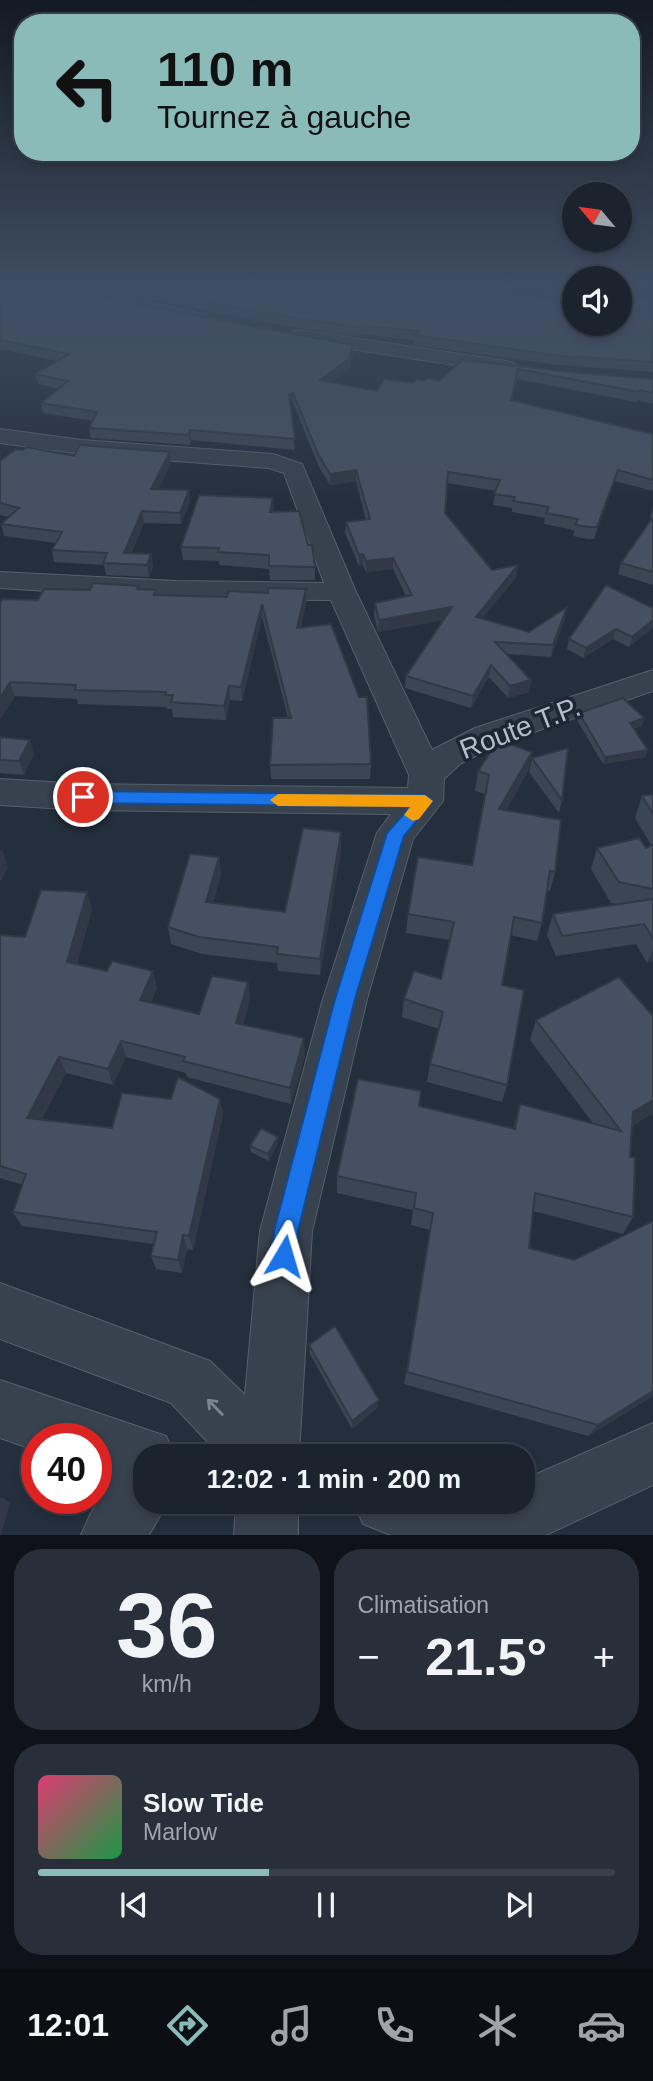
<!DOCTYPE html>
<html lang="fr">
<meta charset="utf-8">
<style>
body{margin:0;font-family:Helvetica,sans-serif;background:#282f3a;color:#f1f3f6;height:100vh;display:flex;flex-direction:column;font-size:26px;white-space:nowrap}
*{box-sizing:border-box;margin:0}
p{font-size:23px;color:#a0a4aa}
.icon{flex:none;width:38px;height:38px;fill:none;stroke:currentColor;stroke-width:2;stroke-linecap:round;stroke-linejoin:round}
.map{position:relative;height:1535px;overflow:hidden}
.details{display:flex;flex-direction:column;gap:14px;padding:14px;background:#0f1319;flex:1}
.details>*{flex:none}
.banner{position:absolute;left:14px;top:14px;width:626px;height:147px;border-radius:28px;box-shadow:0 4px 10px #0003,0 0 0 2px #39404a;background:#8bbbb9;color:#111;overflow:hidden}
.needle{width:46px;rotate:299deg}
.tools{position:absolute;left:562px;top:182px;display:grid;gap:14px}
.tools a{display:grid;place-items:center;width:70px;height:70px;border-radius:50%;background:#1b232e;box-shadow:0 4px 10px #0003,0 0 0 2px #39404a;font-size:35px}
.speed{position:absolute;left:21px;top:1423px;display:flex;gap:14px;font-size:35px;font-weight:700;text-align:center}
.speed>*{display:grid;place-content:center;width:91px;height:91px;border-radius:50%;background:#1b232e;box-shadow:0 4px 10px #0003,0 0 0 2px #39404a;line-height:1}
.speed .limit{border:10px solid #d22;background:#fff;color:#111}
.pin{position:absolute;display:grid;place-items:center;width:60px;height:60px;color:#fff;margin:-30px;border:4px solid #fff;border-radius:50%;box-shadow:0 2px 7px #0007}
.me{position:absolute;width:77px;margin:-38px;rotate:7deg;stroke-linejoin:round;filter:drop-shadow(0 0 5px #0008)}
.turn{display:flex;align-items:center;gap:24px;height:147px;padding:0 28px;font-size:32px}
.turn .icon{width:91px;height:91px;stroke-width:2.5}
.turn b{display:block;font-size:49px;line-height:60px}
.big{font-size:52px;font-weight:600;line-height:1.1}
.details .card{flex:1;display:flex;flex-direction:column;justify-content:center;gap:10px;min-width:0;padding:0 24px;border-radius:28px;background:#282f3a}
.details .dial{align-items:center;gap:0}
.dial b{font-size:91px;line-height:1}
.song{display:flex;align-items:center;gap:21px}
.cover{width:84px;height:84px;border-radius:10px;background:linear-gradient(135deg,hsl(340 70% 55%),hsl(140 70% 35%))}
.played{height:7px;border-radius:4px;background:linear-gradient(90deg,#8bbbb9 40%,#39404a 40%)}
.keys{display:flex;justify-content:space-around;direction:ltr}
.heat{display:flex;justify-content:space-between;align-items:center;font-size:38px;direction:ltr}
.details .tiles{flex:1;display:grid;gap:14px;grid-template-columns:1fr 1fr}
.card:last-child{grid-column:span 2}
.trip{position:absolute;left:133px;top:1444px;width:402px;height:70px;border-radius:28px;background:#1b232e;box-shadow:0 4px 10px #0003,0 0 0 2px #39404a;font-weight:600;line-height:70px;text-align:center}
.menu{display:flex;height:112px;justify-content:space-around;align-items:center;background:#0b0e12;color:#a0a4aa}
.menu .icon{width:49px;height:49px}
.menu .on{color:#8bbbb9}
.menu b{font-size:32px;color:#f1f3f6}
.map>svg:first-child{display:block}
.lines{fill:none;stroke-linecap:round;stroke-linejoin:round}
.minor-casing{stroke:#565f6c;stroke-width:2}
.minor{fill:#38414e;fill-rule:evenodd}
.wall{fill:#3b4654}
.shaded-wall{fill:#303945}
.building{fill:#455162;stroke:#303945;stroke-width:2}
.oneway{stroke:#7c8592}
.route{fill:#1a73e8;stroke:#114b97;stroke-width:2}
.slow{fill:#f59e0b}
.labels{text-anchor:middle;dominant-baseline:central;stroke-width:7;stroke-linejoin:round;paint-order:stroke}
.near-street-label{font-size:28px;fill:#b4bcc9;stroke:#1d2633}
</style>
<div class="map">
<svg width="653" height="1535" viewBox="0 0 653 1535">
<rect width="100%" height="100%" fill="#242f3e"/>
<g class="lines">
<g class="minor-casing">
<path id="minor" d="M60,289H90L203,314L205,318L196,324L63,293Z
M299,330L507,361L514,363L517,367L514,371L507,373L292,340L289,336L292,332Z
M0,429L82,440L273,454L302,464L356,592L432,750L475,728L653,670V691L499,744L460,764L444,779L443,801L413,839L367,999L312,1231L299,1456H221L171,1403L0,1339V1283L210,1361L245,1395L260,1231L323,999L377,833L391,814L83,810L0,805V779L83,784L408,788L409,775L331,600L176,599L0,588V572L176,581L324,583L284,473L269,468L82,454L0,443Z
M0,1380L166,1436L175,1456H145V1502H168L149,1535H81L91,1513L114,1477L96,1471V1438H37V1451L0,1438Z
M653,1423V1485L546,1535H391L363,1524L354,1502H523V1480Z
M236,1502H298V1535H234Z"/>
</g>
<use href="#minor" class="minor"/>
</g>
<path class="wall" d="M0,289L353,354L349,368L331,382L377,391L424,381H439L462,360L580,373L653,379V404L638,400L636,402L517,379L512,400L653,434V491L615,481L594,539H587L573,536L574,530L544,524L545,518L512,512V508L493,505L496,491L447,483L445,513L492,570L518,565L516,577L482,619L529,632L567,607L565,618L551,657L507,654L531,680L529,692L508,698L489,677L471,708L405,688L406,676L443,620L378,632L374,615L375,603L406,596L393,569L366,572L363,565L359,566L345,533L346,522L366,520L356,481L330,485L319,467L293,403L290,404L295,450L191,440L190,445L91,438L89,428L93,421L43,413L41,403L59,389L38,384L35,374L57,361L0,349Z
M101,289H458L574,301L622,300L653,297V372L559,365L414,345V340L359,334L358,337L280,325Z
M511,289H574V296Z
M170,452L171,463L158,489L189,490L190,502L181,524L144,523L131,554H151L153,567L149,577L106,575L104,565L54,562L52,550L56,543L4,536L1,524L9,517L0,515V461Z
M653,507V585L618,574L621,563L652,518H650Z
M274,511V512L315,567V580H270L269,569L219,565V561L183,560L181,547Z
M139,586V589L156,590L157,595L306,602L301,628L371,764L370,779H271L270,765L288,718L262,617L242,701L230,700L226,720L173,717L172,709H167V707L78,704L77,699L15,696L0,719V604L38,600L90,590Z
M653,608L629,647L613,639L583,658L567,649L569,639Z
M579,713L642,726L634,729L646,757L603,764L577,720Z
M0,737L34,754L24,775L0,773Z
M532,752L528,771L506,810L555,872L550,891H547L542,923L537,941L510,935L502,985L507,1085L502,1102L427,1082L430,1064L439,1029L402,1017L404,999L441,979L450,940L406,933L408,914L472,865L485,794L475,791L478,771Z
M532,758L562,800L559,813L529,772Z
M653,794V961L647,963L636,944L556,956L547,935L553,914L618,904L611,903L591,869L597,848H646L651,845L635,818L642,796Z
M341,832V849L320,975L278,971L277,963L202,954L171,944L168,927L219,857L221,874L213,903L285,912Z
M92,909L77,964L157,988L151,1002L199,1014L248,982L250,999L243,1025L305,1055L291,1104L187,1077L186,1073L126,1057L113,1085L66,1073L42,1119L112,1128L171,1099H220L223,1114L193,1250L187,1249L182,1273L156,1269L151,1256L154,1244L22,1226L13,1212L23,1185L0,1178V935L25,937Z
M653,1016V1113L632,1126L630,1157L633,1217L623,1234L533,1211L529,1248L653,1396L588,1436L404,1384L430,1230L411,1225L413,1210L337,1193V1176L419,1106L513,1129L520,1104L593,1123L530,1040L536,1020Z
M278,1137V1143L269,1161L251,1152L250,1146Z
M309,1345L379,1400L377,1408L352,1429L310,1354Z"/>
<path class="shaded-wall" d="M620,289H653V290L620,295Z
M353,345V354L349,368L320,390V380Z
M293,393V403L289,404V394Z
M190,430L191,440L190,445L189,435Z
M170,452L171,463L152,501L151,489Z
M356,470V481L330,485V474Z
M618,470L615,481L594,539L597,527Z
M189,490L190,502L181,524L180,513Z
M273,498L274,511L271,525L270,512Z
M142,511L144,523L126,565L124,553Z
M151,554L153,567L149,577L147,565Z
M363,554V565L359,566V555Z
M393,558V569L366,572V561Z
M518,565L516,577L474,629L476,617Z
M306,589V602L298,642L297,628Z
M262,604V617L242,701L241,687Z
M452,607L450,619L378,632L379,620Z
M567,607L565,618L551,657L553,645Z
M653,620V628L629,647L632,637Z
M616,629L613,639L583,658L586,648Z
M491,665L489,677L471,708L473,696Z
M531,680L529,692L508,698L510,686Z
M10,682L15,696L0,719V698Z
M229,686L230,700L226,720L224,706Z
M644,718L642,726L628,731L630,723Z
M30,740L34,754L24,775L19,761Z
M648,750L646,757L603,764L605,757Z
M532,752L528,771L495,828L499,809Z
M341,832V849L320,975V959Z
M2,849L8,867L0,882V852Z
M219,857L221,874L209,919L206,902Z
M87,892L92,909L73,979L67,962Z
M653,948V961L647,963Z
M153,971L157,988L144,1017L140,1000Z
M248,982L250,999L238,1040L236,1023Z
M304,1038L305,1055L291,1104L290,1088Z
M121,1041L126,1057L113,1085L108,1069Z
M59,1057L66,1073L35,1133L27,1118Z
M220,1099L223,1114L193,1250L189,1236Z
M653,1100V1113L623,1131L633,1112Z
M278,1137V1143L269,1161L268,1154Z
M183,1235L187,1249L182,1273L178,1260Z
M653,1391V1396L588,1436L598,1425Z
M379,1400L377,1408L352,1429V1421Z
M1,1497L10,1503L1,1535H0V1500Z"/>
<path class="building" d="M0,289H69L134,304L353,345L349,359L320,380L377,391L384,379L412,383L417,379L424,381L427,378L439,381L462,360L580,373L653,379V393L640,390L639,392L518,369L511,400L653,434V480L618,470L597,527H589L575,525L578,519L546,513L549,507L513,501L515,497L494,494L500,480L448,472L445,513L492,570L518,565L476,617L529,632L567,607L553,645L495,642L531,680L510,686L491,665L473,696L406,676L452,607L379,620L375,603L412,595L393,558L366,561L363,554L359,555L346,522L370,519L356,470L330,474L319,456L293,393L289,394L295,439L190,430L189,435L89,428L97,412L41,403L68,381L35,374L69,354L0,340Z
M144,289H458L574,301V324H620V298L622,300L653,297V362L561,356L414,335L419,331L359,325L358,327L280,316Z
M80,445L170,452L151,489L189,490L180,513L142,511L124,553L151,554L147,565L103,563L107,553L52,550L62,532L1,524L19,508L0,503V461L16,449L23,450L27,447L74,456Z
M199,495L273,498L270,512L299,511L308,545H312L315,567L269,566V555L218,552L219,548L181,547Z
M653,517V572L621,563Z
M93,583L139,586L137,589L156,590L154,595L227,597L228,591L268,593V588L306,589L297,628L331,624L359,697H367L371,764L270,765L273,718H291L262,604L241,687L229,686L224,706L171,702L173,695H165L166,692L75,690L76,685L10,682L0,698V604L2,599L38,600L44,589L90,590Z
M606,585L653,608V620L632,637L616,629L586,648L569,639Z
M623,698L644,718L630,723L648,750L605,757L579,713Z
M0,737L30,740L19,761L0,760Z
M498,740L532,752L499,809L561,820L555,872L550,871L542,923L514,917L502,985L524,990L507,1085L430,1064L443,1012L404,999L414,971L441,979L454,922L408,914L418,857L472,865L489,775L478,771Z
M568,748L565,773L562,800L532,758Z
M653,794V814L642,796Z
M303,828L341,832L320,959L277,954L278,947L199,937L168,927L190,854L219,857L206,902L285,912Z
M639,838L646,848L653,844V889L619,882L597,848Z
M41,890L87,892L67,962L107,971L112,961L153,971L140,1000L199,1014L212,976L248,982L236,1023L304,1038L290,1088L183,1061L185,1057L121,1041L108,1069L59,1057L27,1118L112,1128L122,1093L171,1099L178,1077L220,1099L189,1236L183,1235L178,1260L151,1256L157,1232L13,1212L26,1174L0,1166V935L25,937Z
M653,899V938L644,924L562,936L553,914Z
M619,977L653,1016V1100L633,1112L630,1157L635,1158L633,1217L535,1193L529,1248L574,1260L653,1221V1391L598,1425L407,1372L433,1213L414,1208L416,1193L337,1176L358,1079L421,1091L419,1106L515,1129L520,1104L621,1131L536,1020Z
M261,1128L278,1137L268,1154L250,1146Z
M335,1326L379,1400L352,1421L309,1345Z"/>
<defs><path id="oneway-shaft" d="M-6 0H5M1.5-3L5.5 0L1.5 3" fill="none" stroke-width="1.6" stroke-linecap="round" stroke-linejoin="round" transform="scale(1.75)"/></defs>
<use class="oneway" href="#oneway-shaft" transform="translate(215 1407) rotate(-134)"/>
<linearGradient id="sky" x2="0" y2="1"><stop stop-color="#141a22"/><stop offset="0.57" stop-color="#3f4d63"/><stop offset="1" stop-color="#3f4d63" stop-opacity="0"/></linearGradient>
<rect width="653" height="503" fill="url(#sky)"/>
<path class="route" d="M83,791L425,795L433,801L404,836L355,999L298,1231L296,1256L293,1265L284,1268L275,1265L272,1256L274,1231L335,999L387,833L410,807L83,803L75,797Z"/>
<path class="slow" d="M278,794L425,795L433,801L419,819L413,821L404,815L410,807L278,806L270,800Z"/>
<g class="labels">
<g class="near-street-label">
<text transform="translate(520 728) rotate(-21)">Route T.P.</text>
</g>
</g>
</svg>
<div class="tools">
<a><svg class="needle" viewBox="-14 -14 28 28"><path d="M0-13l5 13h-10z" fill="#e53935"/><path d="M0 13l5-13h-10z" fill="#a0a4aa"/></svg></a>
<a><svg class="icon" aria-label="sound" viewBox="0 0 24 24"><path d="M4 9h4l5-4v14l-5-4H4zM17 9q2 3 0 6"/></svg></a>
</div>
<div class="speed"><div class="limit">40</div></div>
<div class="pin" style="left:83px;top:797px;background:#d93025"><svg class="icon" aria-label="arrive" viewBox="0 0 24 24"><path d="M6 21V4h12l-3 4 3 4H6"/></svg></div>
<svg class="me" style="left:284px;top:1256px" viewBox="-20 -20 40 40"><path d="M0-17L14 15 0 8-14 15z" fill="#1a73e8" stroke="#fff" stroke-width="4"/></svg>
<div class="trip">12:02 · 1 min · 200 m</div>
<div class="banner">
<div class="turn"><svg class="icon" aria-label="left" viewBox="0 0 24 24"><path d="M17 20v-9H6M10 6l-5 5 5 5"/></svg><div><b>110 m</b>Tournez à gauche</div></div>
</div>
</div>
<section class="details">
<div class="tiles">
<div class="card dial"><b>36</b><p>km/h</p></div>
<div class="card"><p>Climatisation</p>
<div class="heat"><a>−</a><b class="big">21.5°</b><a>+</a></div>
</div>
<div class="card">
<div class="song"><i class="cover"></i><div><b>Slow Tide</b><p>Marlow</p></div></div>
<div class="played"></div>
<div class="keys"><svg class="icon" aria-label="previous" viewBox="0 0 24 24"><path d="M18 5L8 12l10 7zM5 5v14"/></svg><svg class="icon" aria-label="pause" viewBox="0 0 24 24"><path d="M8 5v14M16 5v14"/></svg><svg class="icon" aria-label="next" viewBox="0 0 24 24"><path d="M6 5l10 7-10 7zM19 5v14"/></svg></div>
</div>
</div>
</section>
<nav class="menu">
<b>12:01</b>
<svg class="icon on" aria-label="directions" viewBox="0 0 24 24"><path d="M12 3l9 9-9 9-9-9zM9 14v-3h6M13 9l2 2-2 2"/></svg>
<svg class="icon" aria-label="music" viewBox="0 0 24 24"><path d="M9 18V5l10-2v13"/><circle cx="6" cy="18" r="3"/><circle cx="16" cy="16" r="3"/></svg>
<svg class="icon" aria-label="phone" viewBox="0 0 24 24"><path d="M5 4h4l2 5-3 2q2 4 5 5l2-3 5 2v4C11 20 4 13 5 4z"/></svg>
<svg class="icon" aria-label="climate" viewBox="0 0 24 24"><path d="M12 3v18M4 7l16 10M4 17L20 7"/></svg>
<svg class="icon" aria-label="car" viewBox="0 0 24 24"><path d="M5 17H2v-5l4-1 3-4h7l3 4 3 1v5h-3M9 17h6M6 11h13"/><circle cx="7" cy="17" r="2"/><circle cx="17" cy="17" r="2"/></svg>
</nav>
